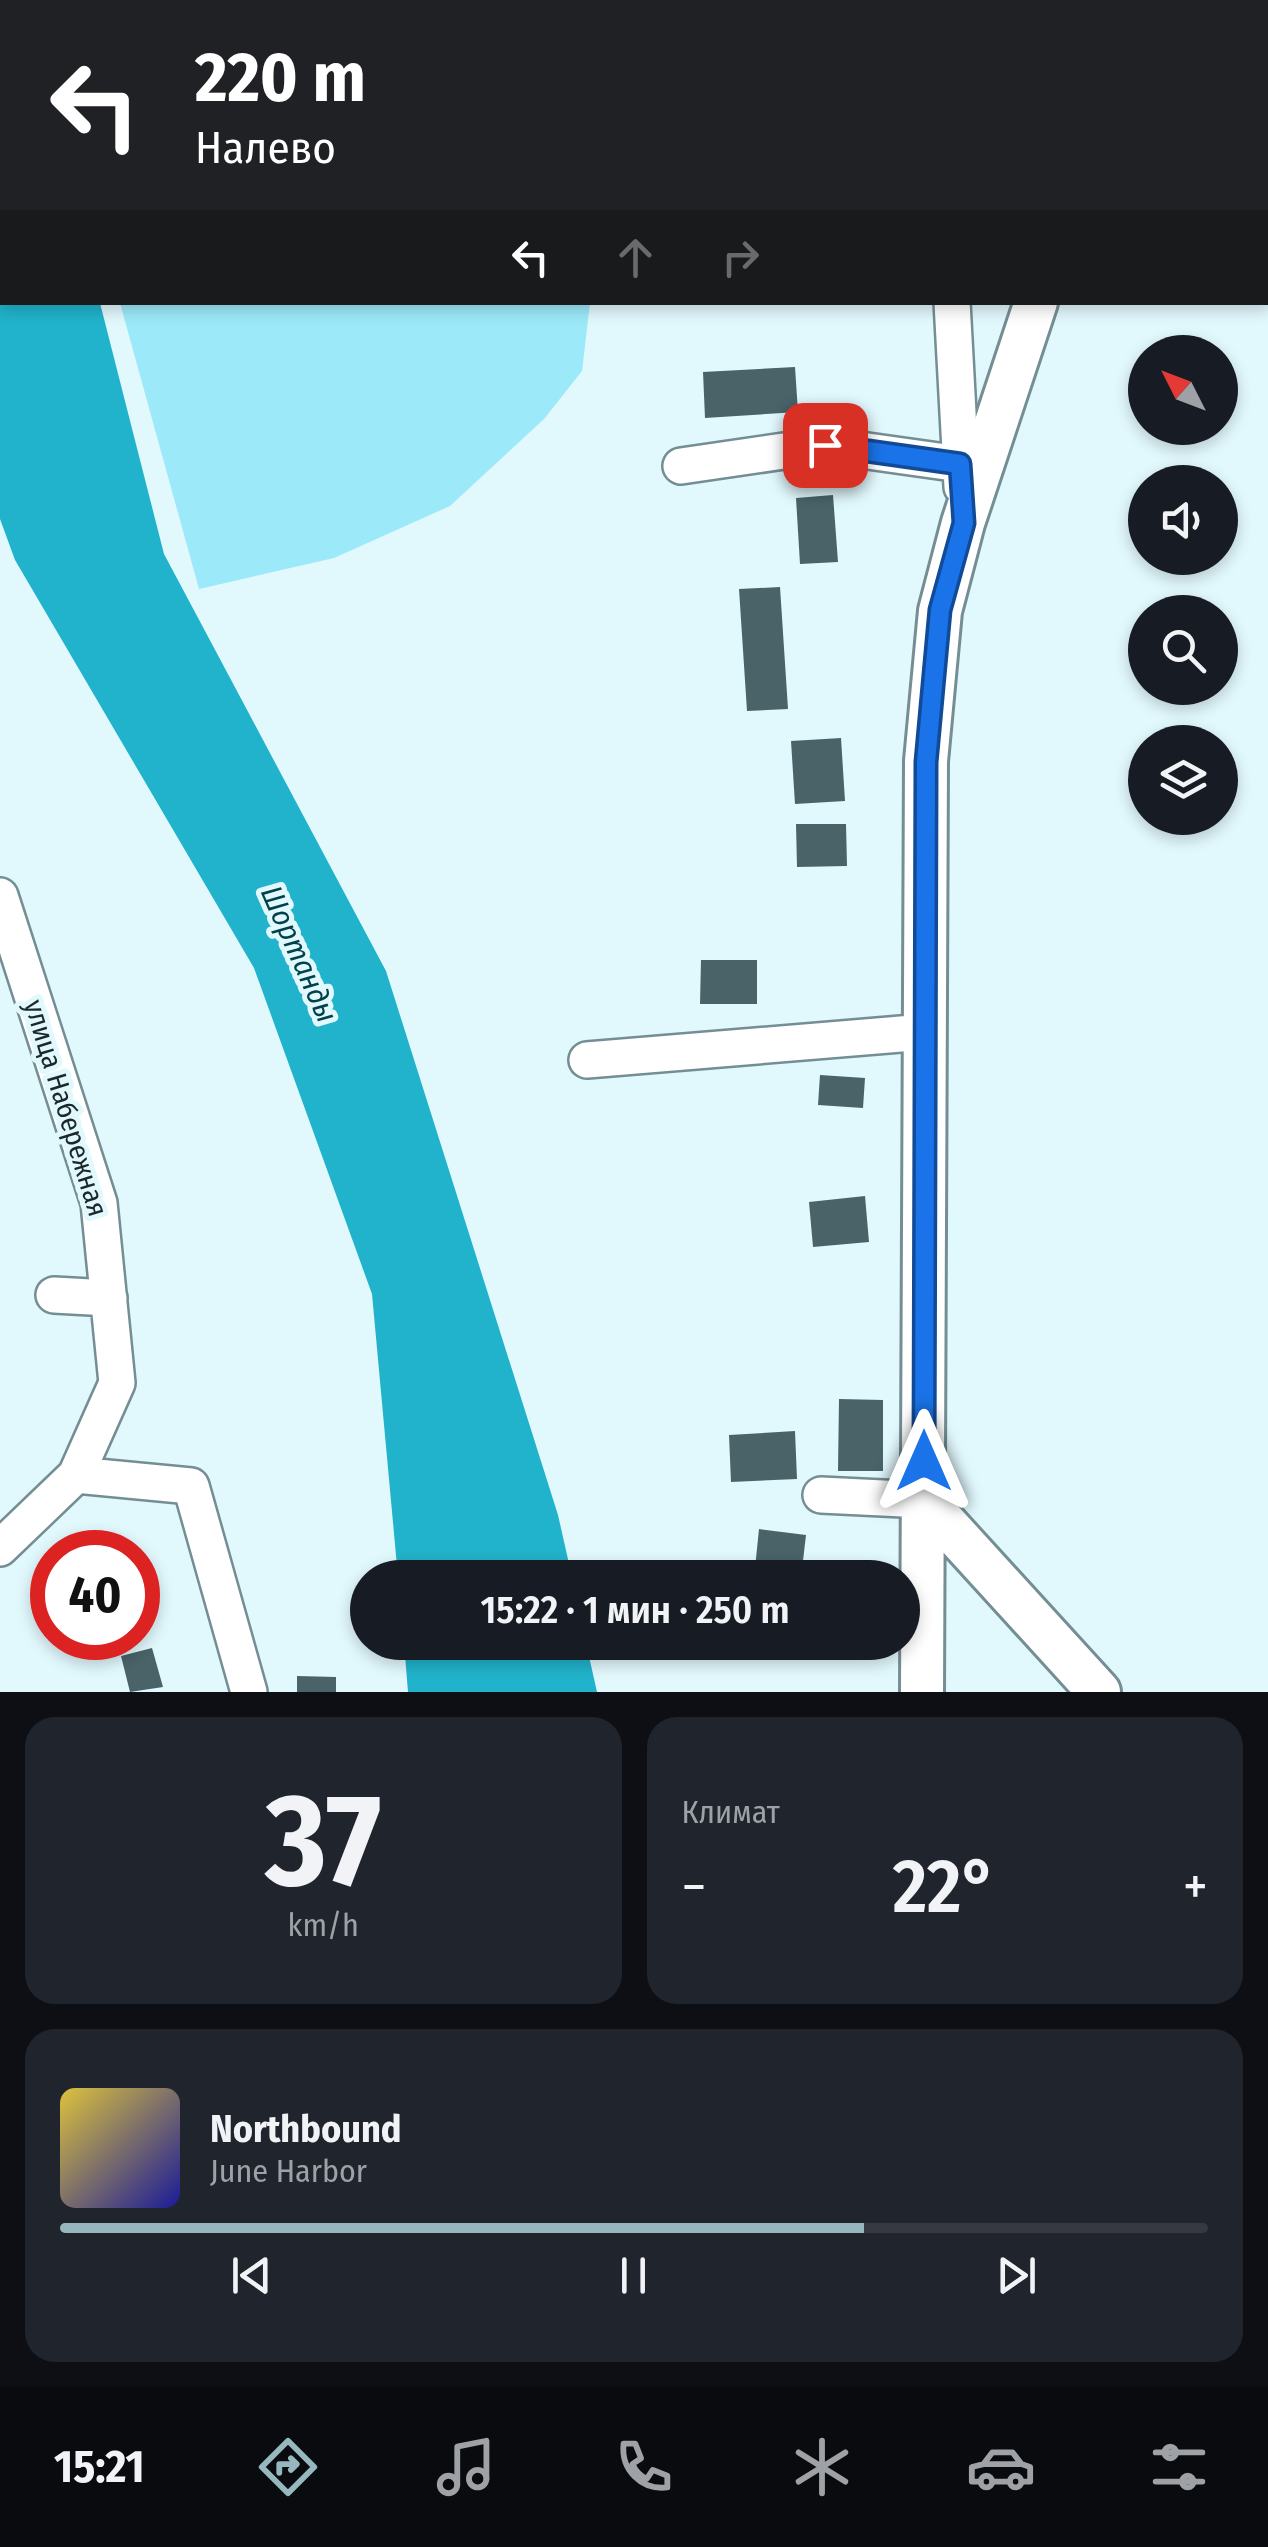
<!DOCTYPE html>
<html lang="ru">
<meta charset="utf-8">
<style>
body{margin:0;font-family:"Fira Sans Condensed",sans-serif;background:#20242c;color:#f1f3f6;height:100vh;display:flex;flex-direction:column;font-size:38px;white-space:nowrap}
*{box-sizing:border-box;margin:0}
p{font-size:32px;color:#9ea1a6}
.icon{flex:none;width:55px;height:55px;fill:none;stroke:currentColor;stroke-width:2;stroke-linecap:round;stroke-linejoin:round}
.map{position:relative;height:1692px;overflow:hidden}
.side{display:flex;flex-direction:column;gap:25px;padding:25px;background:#0d0f14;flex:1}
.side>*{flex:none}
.banner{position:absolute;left:0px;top:0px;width:1270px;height:305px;box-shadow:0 5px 15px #0003;background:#202124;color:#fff;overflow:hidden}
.needle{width:65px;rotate:312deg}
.fabs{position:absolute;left:1128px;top:335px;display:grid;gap:20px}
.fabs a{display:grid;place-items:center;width:110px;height:110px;border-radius:50%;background:#171b24;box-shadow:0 5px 15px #0003;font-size:50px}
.speed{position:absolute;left:30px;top:1530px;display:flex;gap:20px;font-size:50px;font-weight:700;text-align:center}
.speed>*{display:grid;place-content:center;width:130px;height:130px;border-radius:50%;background:#171b24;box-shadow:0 5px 15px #0003;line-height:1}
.speed .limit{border:15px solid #d22;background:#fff;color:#111}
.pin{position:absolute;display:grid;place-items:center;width:85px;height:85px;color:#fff;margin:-42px;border-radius:20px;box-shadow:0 5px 15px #0006}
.me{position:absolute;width:110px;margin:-55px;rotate:0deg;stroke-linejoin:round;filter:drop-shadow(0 0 8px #0008)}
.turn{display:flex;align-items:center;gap:35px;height:210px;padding:0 30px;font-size:45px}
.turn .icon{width:130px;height:130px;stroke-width:2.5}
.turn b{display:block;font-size:70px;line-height:85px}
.lanes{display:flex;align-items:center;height:95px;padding:0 30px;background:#0003;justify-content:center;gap:50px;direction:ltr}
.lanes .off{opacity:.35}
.big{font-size:75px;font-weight:600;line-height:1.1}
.side .widget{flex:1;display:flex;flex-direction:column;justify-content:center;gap:15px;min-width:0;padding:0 35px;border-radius:30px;background:#20242c}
.side .dial{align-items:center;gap:0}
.dial b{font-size:130px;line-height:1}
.song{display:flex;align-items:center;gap:30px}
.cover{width:120px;height:120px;border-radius:15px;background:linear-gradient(135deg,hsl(50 70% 55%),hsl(240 70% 35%))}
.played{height:10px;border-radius:5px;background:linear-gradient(90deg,#96b7be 70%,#363941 70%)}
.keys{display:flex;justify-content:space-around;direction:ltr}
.heat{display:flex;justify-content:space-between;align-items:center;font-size:55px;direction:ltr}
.side .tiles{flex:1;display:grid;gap:25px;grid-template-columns:1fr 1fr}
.widget:last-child{grid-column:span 2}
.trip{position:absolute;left:350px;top:1560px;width:570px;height:100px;border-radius:50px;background:#171b24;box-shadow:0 5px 15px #0003;font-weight:600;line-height:100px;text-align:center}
.tabs{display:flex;height:160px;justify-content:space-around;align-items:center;background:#090b0e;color:#9ea1a6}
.tabs .icon{width:70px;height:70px}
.tabs .selected{color:#96b7be}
.tabs b{font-size:45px;color:#f1f3f6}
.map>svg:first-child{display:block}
.green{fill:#9ce9f9}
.water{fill:#21b3cb}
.building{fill:#496368}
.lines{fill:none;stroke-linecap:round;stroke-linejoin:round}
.minor-casing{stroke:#748e94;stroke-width:40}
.tertiary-casing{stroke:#748e94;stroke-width:48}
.minor{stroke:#fff;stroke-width:35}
.tertiary{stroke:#fff;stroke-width:42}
.route-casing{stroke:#114b97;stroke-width:25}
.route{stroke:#1a73e8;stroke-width:18}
.labels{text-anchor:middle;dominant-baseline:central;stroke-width:10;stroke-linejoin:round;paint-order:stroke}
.street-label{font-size:28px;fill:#1c2729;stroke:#e1f8fd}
.water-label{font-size:30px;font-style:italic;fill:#02414b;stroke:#e1f8fd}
</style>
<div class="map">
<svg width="1268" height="1692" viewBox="0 0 1268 1692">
<rect width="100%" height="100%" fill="#e1f8fd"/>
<path class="green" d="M0,0H549L550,2H2V36Z
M120,303V302L590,303L582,371L544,419L450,506L334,558L199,589Z"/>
<path class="water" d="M0,69L2,302L100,303L164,554L386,971L558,1515L572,1577H398L372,1294L254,968L15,560L0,519Z
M404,1643H586L597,1692H408Z"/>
<path class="building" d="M795,367L798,412L705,418L703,372Z
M833,495L838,562L800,564L796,498Z
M780,587L788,709L747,711L739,589Z
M841,738L845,801L795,804L791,741Z
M796,824H846L847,866L797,867Z
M701,960H757V1004H700Z
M820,1075L865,1078L863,1108L818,1105Z
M865,1196L869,1242L813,1247L809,1202Z
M839,1399L883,1400V1471H838Z
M795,1431L797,1479L731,1482L729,1435Z
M759,1529L806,1535L801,1578H754Z
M152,1648L163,1687L130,1692L121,1656Z
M297,1676L336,1677V1692H297Z"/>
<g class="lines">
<g class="minor-casing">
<path id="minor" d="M910,0L912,2
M952,302L962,487
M681,466L825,445L960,464
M0,896L99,1203L117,1383L76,1475L0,1548
M587,1060L925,1032
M54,1295L109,1298
M76,1475L191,1486L249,1692
M821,1495L924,1500"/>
</g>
<g class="tertiary-casing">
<path id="tertiary" d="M1134,2L1135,0
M924,1500L1099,1692
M922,1692L926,761L940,611L963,523L1036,302"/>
</g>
<use href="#minor" class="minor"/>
<use href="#tertiary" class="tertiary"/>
</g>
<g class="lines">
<g class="route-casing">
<path id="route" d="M825,445L960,464L964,523L940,610L926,762L924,1461"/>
</g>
<use href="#route" class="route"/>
</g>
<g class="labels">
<g class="street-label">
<text transform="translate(66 1108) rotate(73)">улица Набережная</text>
</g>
<g class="water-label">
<text transform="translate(299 954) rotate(66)">Шортанды</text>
</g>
</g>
</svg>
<div class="fabs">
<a><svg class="needle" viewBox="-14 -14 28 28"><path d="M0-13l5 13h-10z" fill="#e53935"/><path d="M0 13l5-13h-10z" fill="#9ea1a6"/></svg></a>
<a><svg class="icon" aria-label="sound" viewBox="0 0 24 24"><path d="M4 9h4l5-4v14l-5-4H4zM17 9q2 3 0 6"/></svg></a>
<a><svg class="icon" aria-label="search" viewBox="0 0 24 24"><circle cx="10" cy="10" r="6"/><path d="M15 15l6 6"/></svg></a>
<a><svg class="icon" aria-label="layers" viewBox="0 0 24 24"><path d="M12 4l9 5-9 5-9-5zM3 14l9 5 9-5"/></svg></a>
</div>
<div class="speed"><div class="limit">40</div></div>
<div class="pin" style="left:825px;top:445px;background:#d93025"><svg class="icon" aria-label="arrive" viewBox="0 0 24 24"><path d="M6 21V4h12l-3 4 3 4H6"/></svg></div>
<svg class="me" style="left:924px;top:1461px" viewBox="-20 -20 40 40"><path d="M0-17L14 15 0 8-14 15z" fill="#1a73e8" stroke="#fff" stroke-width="4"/></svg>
<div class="trip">15:22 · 1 мин · 250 m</div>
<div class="banner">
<div class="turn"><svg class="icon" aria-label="left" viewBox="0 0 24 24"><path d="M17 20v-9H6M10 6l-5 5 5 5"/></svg><div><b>220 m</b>Налево</div></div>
<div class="lanes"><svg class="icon" aria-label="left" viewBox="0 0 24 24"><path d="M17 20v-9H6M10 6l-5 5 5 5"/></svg><svg class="icon off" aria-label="ahead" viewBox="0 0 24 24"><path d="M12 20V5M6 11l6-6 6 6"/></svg><svg class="icon off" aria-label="right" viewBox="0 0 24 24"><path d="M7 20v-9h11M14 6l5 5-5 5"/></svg></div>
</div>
</div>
<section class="side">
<div class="tiles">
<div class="widget dial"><b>37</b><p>km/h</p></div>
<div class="widget"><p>Климат</p>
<div class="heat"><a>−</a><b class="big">22°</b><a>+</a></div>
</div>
<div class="widget">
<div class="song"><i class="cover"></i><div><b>Northbound</b><p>June Harbor</p></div></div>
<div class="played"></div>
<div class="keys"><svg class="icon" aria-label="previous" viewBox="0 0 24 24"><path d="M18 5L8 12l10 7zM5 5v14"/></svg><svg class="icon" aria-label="pause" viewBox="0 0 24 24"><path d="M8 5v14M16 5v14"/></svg><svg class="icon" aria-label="next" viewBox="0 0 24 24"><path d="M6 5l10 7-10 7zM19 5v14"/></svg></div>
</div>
</div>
</section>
<nav class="tabs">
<b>15:21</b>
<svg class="icon selected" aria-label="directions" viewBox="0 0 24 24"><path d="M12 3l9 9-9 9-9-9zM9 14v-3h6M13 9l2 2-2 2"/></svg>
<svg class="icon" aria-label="music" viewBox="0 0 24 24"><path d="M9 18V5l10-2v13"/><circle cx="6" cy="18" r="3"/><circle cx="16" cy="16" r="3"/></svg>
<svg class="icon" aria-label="phone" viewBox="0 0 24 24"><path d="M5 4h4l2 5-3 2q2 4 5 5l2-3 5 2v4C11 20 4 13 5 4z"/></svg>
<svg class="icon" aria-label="climate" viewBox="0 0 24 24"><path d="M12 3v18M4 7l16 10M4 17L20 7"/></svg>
<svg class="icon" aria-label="car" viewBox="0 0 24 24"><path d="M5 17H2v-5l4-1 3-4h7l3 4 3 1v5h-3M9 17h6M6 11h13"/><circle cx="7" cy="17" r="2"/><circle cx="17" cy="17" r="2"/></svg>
<svg class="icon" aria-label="filters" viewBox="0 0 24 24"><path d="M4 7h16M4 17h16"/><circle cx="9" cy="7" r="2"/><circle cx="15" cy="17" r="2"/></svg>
</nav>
